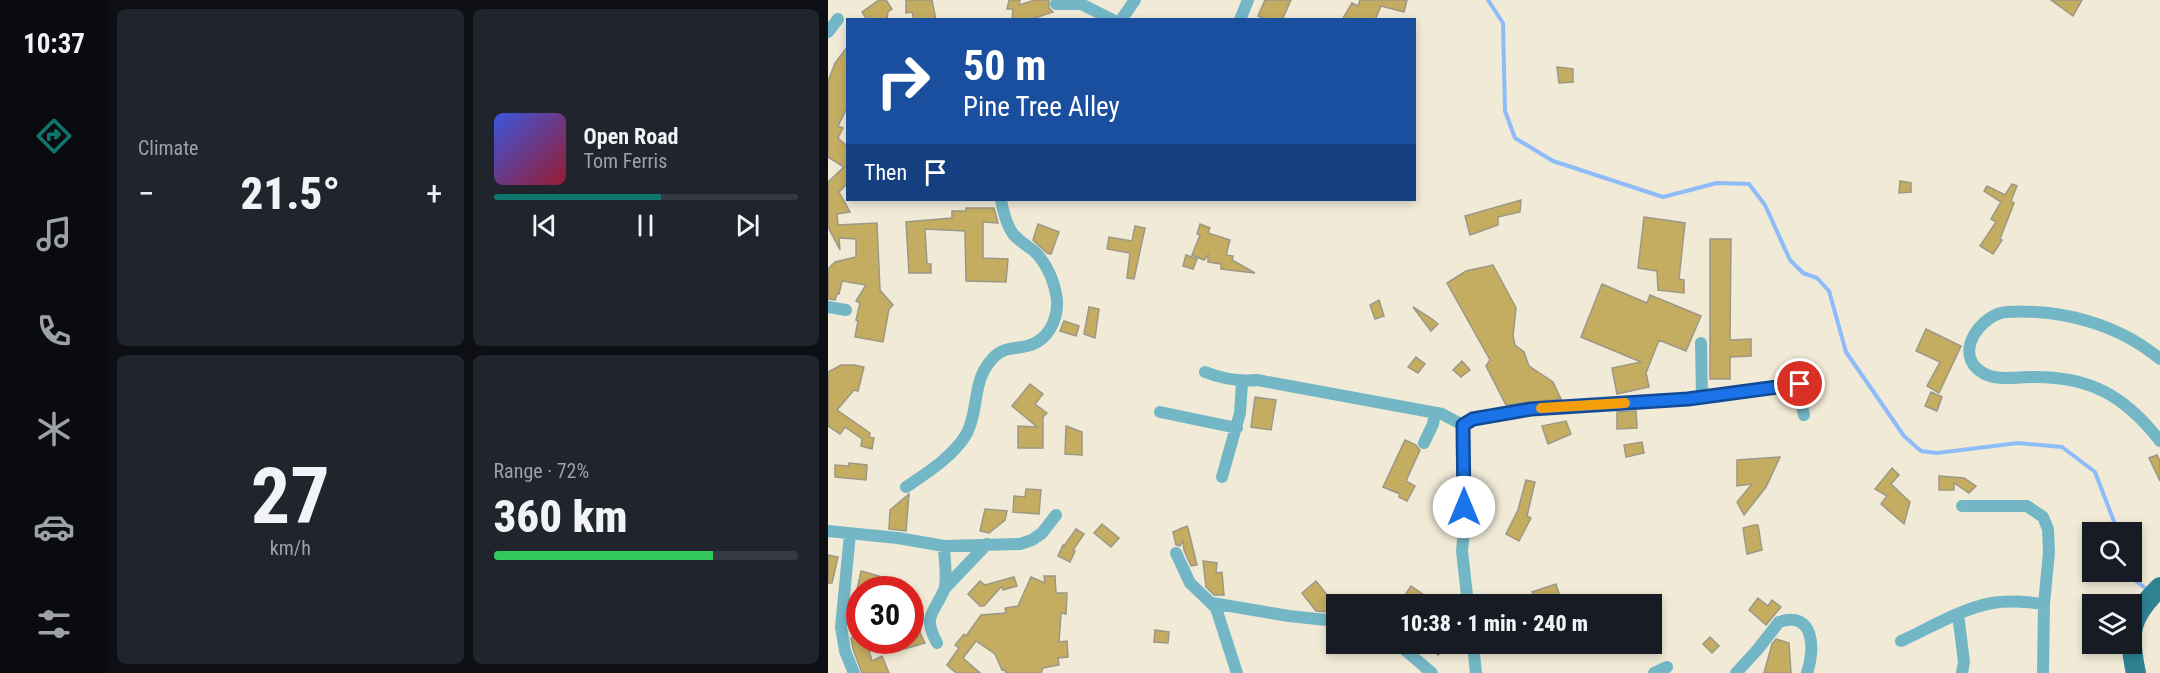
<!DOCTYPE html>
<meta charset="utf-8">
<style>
body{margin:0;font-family:"Roboto Condensed",sans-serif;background:#20242c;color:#f1f3f6;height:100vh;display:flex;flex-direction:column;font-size:22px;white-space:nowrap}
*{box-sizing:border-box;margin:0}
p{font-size:20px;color:#9ea1a6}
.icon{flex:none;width:33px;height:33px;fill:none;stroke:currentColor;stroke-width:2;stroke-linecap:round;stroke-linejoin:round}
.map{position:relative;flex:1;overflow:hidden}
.drawer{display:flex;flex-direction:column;gap:9px;padding:9px;background:#0d0f14;width:720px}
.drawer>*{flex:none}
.guide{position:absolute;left:18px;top:18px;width:570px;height:183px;border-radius:0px;box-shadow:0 3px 9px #0003;background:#1a4fa0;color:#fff;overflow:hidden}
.tools{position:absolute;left:1254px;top:522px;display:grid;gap:12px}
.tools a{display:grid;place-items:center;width:60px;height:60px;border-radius:0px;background:#171b24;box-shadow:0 3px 9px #0003;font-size:30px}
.speed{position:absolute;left:18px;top:576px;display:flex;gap:12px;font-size:30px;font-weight:700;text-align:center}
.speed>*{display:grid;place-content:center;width:78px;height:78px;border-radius:50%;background:#171b24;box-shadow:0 3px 9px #0003;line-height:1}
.speed .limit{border:9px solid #d22;background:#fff;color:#111}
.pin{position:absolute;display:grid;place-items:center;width:51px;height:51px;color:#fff;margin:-26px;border:3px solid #fff;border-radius:50%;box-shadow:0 2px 6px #0007}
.me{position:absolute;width:66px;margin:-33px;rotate:0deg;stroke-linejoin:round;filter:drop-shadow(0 0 4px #0008)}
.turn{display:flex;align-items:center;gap:21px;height:126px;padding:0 18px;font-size:27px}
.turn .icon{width:78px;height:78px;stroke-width:2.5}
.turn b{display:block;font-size:42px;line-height:51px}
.then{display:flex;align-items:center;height:57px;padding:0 18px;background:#0003;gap:12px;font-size:22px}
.big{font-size:45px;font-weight:800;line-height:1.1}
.drawer .tile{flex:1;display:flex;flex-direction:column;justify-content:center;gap:9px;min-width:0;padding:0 21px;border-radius:9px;background:#20242c}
.drawer .dial{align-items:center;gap:0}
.dial b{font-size:78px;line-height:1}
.song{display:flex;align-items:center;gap:18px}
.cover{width:72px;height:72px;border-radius:9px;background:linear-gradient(135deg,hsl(230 70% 55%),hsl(350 70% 35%))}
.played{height:6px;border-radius:3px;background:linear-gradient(90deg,#0f766e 55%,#363941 55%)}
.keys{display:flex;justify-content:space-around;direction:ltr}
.heat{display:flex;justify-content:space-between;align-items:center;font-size:33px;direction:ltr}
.charge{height:9px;border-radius:4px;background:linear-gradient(90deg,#34c759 72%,#363941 0)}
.drawer .tiles{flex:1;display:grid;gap:9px;grid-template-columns:repeat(2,1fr)}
.trip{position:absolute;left:498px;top:594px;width:336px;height:60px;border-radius:0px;background:#171b24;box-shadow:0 3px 9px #0003;font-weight:800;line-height:60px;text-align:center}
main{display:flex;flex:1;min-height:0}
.tabs{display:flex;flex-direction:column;width:108px;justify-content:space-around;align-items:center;background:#090b0e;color:#9ea1a6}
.tabs .icon{width:42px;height:42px}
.tabs .current{color:#0f766e}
.tabs b{font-size:27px;color:#f1f3f6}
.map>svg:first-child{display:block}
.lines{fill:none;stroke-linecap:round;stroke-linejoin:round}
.stream{stroke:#8dbcf9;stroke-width:4}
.building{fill:#c4ad61;stroke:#9d9785;stroke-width:1.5}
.minor{stroke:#73b7c6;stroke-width:12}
.primary{stroke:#2f8292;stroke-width:20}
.route-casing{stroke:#114b97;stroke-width:15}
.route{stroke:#1a73e8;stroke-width:10}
.slow{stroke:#f59e0b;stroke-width:10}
</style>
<main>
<nav class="tabs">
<b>10:37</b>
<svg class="icon current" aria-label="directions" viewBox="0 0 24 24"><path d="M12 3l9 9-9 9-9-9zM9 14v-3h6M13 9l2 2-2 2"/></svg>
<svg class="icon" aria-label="music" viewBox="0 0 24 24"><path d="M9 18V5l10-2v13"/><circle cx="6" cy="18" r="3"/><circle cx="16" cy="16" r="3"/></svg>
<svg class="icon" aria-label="phone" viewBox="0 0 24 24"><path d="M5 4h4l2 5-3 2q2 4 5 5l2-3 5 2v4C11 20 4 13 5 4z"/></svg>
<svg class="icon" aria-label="climate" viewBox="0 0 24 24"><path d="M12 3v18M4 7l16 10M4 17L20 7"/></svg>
<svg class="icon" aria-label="car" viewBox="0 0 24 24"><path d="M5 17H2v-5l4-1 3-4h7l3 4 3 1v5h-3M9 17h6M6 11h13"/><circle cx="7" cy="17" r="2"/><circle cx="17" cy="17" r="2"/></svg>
<svg class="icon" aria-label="filters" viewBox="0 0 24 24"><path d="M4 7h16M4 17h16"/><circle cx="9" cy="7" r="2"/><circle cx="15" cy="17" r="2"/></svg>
</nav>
<section class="drawer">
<div class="tiles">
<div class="tile"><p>Climate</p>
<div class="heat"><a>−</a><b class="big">21.5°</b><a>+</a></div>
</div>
<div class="tile">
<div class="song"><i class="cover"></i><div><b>Open Road</b><p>Tom Ferris</p></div></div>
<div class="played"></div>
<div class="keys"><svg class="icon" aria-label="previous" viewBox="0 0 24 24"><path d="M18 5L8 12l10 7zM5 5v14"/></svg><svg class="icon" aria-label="pause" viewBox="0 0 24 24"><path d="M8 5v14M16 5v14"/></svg><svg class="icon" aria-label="next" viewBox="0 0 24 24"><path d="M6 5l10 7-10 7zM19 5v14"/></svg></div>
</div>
<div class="tile dial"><b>27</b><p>km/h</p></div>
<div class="tile"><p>Range · 72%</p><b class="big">360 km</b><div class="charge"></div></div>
</div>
</section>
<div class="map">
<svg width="1332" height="673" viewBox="0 0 1332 673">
<rect width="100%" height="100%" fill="#f0ead6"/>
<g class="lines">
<path class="stream" d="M660,0L675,23L677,111L687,138L725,161L835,197L889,183L921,184L937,205L962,260L975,273L989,278L1001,291L1018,352L1076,436L1093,451L1109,453L1190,443L1234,447L1267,472L1290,532
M1304,567L1309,582L1320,590"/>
</g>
<path class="building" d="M51,0H58L64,9L60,12L59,20H39L34,12Z
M78,0H104L108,20H86L84,12L78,13Z
M181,0H192L191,5L207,0H221V8L225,12L201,20H184L185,9H179Z
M437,0H463L454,20H440L430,16Z
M532,0H579L576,12L553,6L547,20H514L524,3L530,6Z
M1223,0H1254L1245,16Z
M20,46V106L10,126L15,128L10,138L20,147V180L18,182L19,184L11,192L22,212L9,214L10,225L49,223L52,290L65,305L61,309L55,342L27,337L30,321L28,320L32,303L28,301L38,285L14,281L11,294H9L7,300L0,299V269L7,262L28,257V239L11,238L12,250L0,227V182L16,167L0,157V81L7,63Z
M729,67L745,69V82L731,83Z
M1072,181L1083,183V192L1071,193Z
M1184,184L1189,186L1183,201L1186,203L1172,239L1174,240L1165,254L1152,246L1168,222L1163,219L1173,202L1156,191L1159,186L1177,195Z
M693,200L692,212L670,217V225L642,235L637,216Z
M138,208H166L170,223L155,222V258L180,259L178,282L138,281L137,231L97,229L99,264H103V273H81L78,222L124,218V211H138Z
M816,217L857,223L851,279L856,280V293L830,290L829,271L810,268Z
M210,224L231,232L223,254L219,253L205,240Z
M372,224L382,228L380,233L402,240L398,255L405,256L404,260L427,273L393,269V264L380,262V255L376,260L364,255L372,235L369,234Z
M307,226L317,228L306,279L299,278L302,253L279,249L281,237L304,241Z
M882,239H903L902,340L923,339V356L902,357V379H882Z
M358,255L369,259L365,269L355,266Z
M665,265L688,308L685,336L687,345L696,352L701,366L725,382L733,399L678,405L658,366L662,360L619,283L638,271Z
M774,284L819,303L822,295L873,316L858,351L831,340L818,373L821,387L789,394L784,368L813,362L753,337Z
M551,300L556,316L547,319L542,305Z
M261,307L271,309L267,338L256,334Z
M585,307L604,319L610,324L603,331Z
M236,321L251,326L248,336L232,331Z
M1098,329L1133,346L1111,393L1099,386L1112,362L1088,351Z
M588,357L597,364L590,373L580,367Z
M634,361L642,370L633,377L625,370Z
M13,365H26L36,367L30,391L26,390L9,410L42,433L41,437L46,438L44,449L33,446L34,439L17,427L12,434L0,426V372Z
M202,384L215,394L207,404L219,413L215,417V448H190V426L209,427L184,406Z
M1103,392L1114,397L1109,411L1097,406Z
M427,397L448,400L443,430L423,427Z
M808,411L809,428L789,429V412Z
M738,421L743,434L720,444L714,426Z
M238,426L254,432V455L237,454Z
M577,440L588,445L592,450L578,481L587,486L579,501L571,497L572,494L555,487Z
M814,442L816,453L798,457L796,445Z
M1329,455L1332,461V481L1321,458Z
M952,457L938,487L916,515L909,502L924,484L909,486V460Z
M21,463L39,465L38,480L7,477V465L21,466Z
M1064,468L1071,475L1063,484L1082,502L1076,524L1053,504L1059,496L1047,489Z
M1111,476L1136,478L1148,486L1141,493L1126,483V490H1111Z
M698,480L707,482L699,516L703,518L691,541L678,534L690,510Z
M198,489L213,490L211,514L185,512L186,496L197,497Z
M81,494L78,531L61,529L62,510Z
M157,509L179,511L177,520L161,533L152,531Z
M274,524L291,538L283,547L266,533Z
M926,525H930L934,550L919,554L915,528Z
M359,526L360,528L369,565L363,566L356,550L355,541L352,546L348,545L345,532Z
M248,529L256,534L245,550L247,551L242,562L230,556L235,545L236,546Z
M0,555L10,557L4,583H0Z
M375,561L389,563L388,573L394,572L396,595H386L378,587Z
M33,571L58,578L56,590H29Z
M216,576H227L228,593H239L238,614L233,613L231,642L239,641L240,657L230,658L231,665L215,668L213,673H178L176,669L174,670L167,654L148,641L135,658L152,673H128L119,665L131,648L127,645L136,634L138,636L153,615L178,613L177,608L190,606L203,577L217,583Z
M186,577L189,586L175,590L174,586L156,606H152L140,594L152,581L157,585Z
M488,581L508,606L500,612L488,611L474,593Z
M728,584L733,600L716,604H709L704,592Z
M583,586L596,595L590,604H571Z
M930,598L940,606L944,600L953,607L938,625L921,610Z
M82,613H92V633L97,643L69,651L66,640H82Z
M327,630L341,632L340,643L326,642Z
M32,635V640H38L44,661L54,656L61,673H34L25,649L23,638Z
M882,637L891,646L884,653L875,644Z
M948,639L961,643L963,673H936L944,644Z
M600,644H624L610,655Z"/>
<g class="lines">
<path class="minor" d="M228,4H253L285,20
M293,20L307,0
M412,20L420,0
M0,32L10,19
M0,307L18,310
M873,343L874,397
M1332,359C1290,324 1234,309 1179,312C1154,313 1123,354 1155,373C1168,381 1189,377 1204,377C1262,376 1297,396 1332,441
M975,371C971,387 972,399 976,415
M377,372C395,379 410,382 429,380L614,414L635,425
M332,412L409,428
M596,443L605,424L607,413
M394,477L412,413L414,382
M78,487C99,473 126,456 139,433C152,407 143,380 166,357C176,347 187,349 199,346C220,341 230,320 229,300C227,283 219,263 206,251C198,245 191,241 185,234C178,224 175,211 173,200
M1134,506H1199L1215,517L1220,529L1221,552L1216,604L1215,673
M0,531L70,538L116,546L192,544L204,540L214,533L228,515
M22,534L13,627L17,651L26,673
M348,553L362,583L388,608L409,673
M117,588L159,544
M384,603L461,616L508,621
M640,604L634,551L636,531L635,425L645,419L703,409L859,399L972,384
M1130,614L1136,662L1134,673
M1073,641C1102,628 1132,609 1164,603C1181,600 1198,602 1216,604
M109,643C94,615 106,614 116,590C120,580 116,557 116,546
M570,644L604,673
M645,644L648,673
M826,673L839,667
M908,673L930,649L951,622C987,610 987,650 979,673"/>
<path class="primary" d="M1308,673C1299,631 1302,617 1332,587"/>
</g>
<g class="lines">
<g class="route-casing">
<path id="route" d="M636,507L635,425L645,419L703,409L860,399L972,384"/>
</g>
<use href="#route" class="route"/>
<path class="slow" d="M713,408L797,403"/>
</g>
</svg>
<div class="tools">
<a><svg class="icon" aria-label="search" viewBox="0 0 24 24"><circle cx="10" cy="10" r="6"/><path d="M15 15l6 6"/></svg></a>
<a><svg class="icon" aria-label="layers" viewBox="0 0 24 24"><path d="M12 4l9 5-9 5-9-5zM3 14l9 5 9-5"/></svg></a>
</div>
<div class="speed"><div class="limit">30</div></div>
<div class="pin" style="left:972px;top:384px;background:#d93025"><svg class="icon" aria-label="arrive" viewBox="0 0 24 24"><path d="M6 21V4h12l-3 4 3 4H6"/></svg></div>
<svg class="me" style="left:636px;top:507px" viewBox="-20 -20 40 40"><circle r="19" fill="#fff"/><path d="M0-13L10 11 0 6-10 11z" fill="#1a73e8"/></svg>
<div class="trip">10:38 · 1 min · 240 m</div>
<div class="guide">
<div class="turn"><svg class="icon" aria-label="right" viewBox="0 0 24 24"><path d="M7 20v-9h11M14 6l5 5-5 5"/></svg><div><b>50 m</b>Pine Tree Alley</div></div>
<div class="then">Then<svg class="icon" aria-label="arrive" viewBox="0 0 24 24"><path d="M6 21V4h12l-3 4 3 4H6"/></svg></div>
</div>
</div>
</main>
